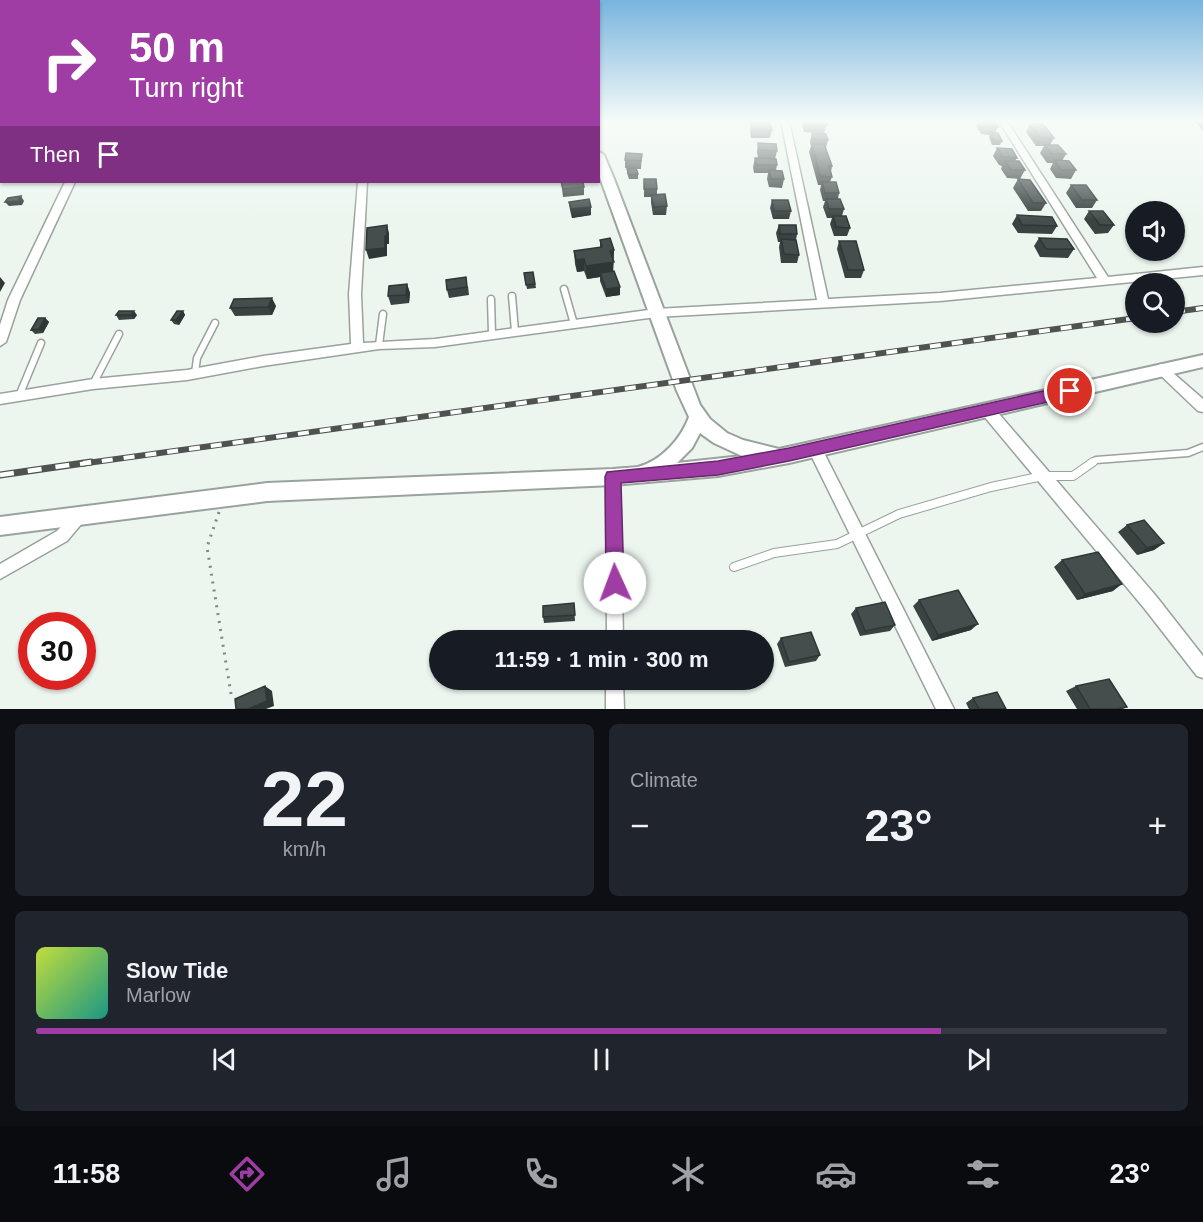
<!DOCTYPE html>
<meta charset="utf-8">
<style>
body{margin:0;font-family:Helvetica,sans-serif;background:#20242c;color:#f1f3f6;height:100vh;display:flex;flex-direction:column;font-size:22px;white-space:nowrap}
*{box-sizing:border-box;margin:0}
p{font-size:20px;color:#9ea1a6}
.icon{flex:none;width:33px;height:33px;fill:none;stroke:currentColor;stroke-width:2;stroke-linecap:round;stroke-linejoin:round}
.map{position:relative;height:709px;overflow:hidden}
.drawer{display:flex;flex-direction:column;gap:15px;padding:15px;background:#0d0f14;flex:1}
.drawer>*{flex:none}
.banner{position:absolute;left:0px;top:0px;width:600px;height:183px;box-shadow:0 2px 4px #0004;background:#9f3da4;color:#fff;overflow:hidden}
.controls{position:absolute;left:1125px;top:201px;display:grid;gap:12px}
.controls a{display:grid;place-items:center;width:60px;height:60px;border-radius:50%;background:#171b24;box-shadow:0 2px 4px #0004;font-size:30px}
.speed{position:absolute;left:18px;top:612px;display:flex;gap:12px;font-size:30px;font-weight:700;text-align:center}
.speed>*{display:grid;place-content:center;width:78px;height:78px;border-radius:50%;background:#171b24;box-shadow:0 2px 4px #0004;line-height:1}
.speed .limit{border:9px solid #d22;background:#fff;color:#111}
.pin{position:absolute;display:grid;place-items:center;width:51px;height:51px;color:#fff;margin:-26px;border:3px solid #fff;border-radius:50%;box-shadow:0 2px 6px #0007}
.me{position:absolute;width:66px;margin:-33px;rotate:358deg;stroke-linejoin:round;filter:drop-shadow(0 0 4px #0008)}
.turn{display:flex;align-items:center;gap:21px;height:126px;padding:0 30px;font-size:27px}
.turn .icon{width:78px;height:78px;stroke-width:2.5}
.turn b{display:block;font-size:42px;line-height:51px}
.then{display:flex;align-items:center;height:57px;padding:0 30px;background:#0003;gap:12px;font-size:22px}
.big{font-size:45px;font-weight:800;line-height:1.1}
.drawer .tile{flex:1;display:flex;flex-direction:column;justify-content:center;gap:9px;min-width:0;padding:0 21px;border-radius:9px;background:#20242c}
.drawer .dial{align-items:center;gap:0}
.dial b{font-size:78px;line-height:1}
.song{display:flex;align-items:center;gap:18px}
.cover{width:72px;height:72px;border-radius:9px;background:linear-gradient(135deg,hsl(70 70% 55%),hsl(170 70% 35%))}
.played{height:6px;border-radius:3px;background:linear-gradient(90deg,#9f3da4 80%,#363941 80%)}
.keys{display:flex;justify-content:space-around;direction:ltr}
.heat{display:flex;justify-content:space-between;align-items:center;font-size:33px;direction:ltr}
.drawer .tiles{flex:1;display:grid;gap:15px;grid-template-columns:1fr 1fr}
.tile:last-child{grid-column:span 2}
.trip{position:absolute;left:429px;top:630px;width:345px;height:60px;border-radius:30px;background:#171b24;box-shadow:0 2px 4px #0004;font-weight:800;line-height:60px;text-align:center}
.tab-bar{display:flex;height:96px;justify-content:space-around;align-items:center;background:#090b0e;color:#9ea1a6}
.tab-bar .icon{width:42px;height:42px}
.tab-bar .active{color:#9f3da4}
.tab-bar b{font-size:27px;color:#f1f3f6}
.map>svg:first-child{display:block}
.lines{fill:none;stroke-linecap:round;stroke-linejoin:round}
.service-far1-casing{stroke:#99a29c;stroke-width:9}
.service-casing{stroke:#99a29c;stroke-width:10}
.minor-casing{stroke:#99a29c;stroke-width:3}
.tertiary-casing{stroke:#99a29c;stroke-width:4}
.path{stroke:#818783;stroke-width:3;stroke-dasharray:2 6;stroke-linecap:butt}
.service-far1{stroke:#fff;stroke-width:6}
.service{stroke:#fff;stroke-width:8}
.minor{fill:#fff;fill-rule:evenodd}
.tertiary{fill:#fff;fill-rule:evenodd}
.rail-far1-casing{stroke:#4e534f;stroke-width:6}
.rail-casing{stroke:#4e534f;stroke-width:7}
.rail-far1{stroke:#fff;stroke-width:4;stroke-dasharray:11;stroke-linecap:butt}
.rail{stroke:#fff;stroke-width:4.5;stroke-dasharray:14;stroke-linecap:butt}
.wall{fill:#3a4342}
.shaded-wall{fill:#2f3736}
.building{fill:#434e4d;stroke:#2f3736;stroke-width:1.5}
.route{fill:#9f3da4;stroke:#67286b;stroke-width:1.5}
</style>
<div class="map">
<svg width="1203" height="709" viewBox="0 0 1203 709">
<rect width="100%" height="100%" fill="#ecf6ef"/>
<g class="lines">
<g class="service-far1-casing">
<path id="service-far1" d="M564,289L574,324
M512,296L515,331
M491,299L492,334
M379,345L383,314
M195,373L197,358L215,323
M93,384L119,334
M19,396L41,343
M1090,464L1096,460L1188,453L1203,447"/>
</g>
<g class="service-casing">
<path id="service" d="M734,567L774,553L837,544L899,514L991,487L1043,476H1073L1093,462"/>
</g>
<g class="minor-casing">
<path id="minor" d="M0,121H2V127H0Z
M781,121H789L828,299L940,293L1097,278L999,121H1007L1108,277L1203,267V275L940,301L656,317L435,347L379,349L263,366L187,380L93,389L0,404V394L93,379L187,370L263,356L351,344L349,294L358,182H367L361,294L363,343L435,339L656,309L817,300Z
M65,182H75L20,300L6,342L0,346V325L8,300Z
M1161,364L1165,366L1203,399V412L1198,411L1157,372L1155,369L1157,366Z
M988,406L993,407L1156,596L1203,656V678L1197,676L1144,608L983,415L982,411L983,407Z
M815,443L820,445L954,709H936L808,449L810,445Z
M613,471L618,473L620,477L623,640H607L606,477L608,473Z
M82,508L87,510L89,515L67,541L0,579V564L57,531L77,510Z
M606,680H623L624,709H606Z"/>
</g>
<g class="tertiary-casing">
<path id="tertiary" d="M598,151L604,155L614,179L700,405L710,419L727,433L743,440L779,449L1203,355V367L789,463L718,476L613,485L267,501L0,535V517L267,483L613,469C621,468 630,468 638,467C661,461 681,439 689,417L677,391L598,172ZM700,433L714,443L742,456L677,463L692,448Z"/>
</g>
<path class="path" d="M219,512L207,547L232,700"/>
<use href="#service-far1" class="service-far1"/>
<use href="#service" class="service"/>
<use href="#minor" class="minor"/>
<use href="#tertiary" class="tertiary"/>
<g class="rail-far1-casing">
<path id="rail-far1" d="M1174,312L1203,308
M80,464L1136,318"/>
</g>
<g class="rail-casing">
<path id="rail" d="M0,475L91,462"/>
</g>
<use href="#rail-far1" class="rail-far1"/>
<use href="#rail" class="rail"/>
</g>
<path class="wall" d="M756,121H770V123L772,130L770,138H751L750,130L751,122H756Z
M803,121H825L827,125L824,133L804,132L802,125Z
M979,121H994L998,127L995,133L1002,141L1000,145H992L989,137L990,135L981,134L976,126Z
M1196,121H1203V130L1195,122Z
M1030,124L1054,138L1050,145L1066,154L1062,161L1076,170L1071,179L1056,178L1050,169L1053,163H1047L1040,153L1044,146H1036L1026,132Z
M812,133L828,140L826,148L832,166L831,172L832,177L830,182L839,193L838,199L844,209L842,216L850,228L847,236H834L830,224L832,218H827L823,207L825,201H823L820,190L821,185H818L809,152L811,146L810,142Z
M758,143L777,151L775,159L777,165L776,170L784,179L782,188L769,187L767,179L768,173H754L753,167L755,158H758L757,152Z
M997,148L1017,158L1015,161L1025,170L1020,179L1007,178L1001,169L1002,166L999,165L993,156Z
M642,154L641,169H636L638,174V179H629L627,173V169L630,168H625V160Z
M644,179L657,189V195L667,206L666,215H653L651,203V197H644Z
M1018,179L1046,203L1041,211H1028L1013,188Z
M561,182H583L584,187V195L563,197Z
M1071,185L1097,200L1092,208H1076L1066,193Z
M772,200L791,211L789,219H773L770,208Z
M569,202L591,215L572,218L570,210Z
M1089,211L1114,225L1108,233L1095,234L1084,219Z
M1017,215L1057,226L1052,234L1018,233L1012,224Z
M779,225L797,234L796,240L799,255L797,263H781L779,247L780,242H778L776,233Z
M1039,238L1074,249L1068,258L1040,257L1034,246Z
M600,240L614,250L613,271L620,295L606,297L600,281V277L587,279L584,271L577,272L575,264L574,251L600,248Z
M839,241L864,270L861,278H845L837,249Z
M533,272L536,288L527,289L524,273Z
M407,284L410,293L409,303L391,305L388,296Z
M468,286L469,295L449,298L447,290Z
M276,306L272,315L235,316L230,308Z
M183,311L185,315L179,325L174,324L171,320Z
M116,315H137L134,319L119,320Z
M45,318L49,322L43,333L35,334L31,330Z
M1127,525L1164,543L1154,550L1137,555L1118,532Z
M1062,560L1113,591L1077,600L1054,567Z
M919,600L971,630L932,641L913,606Z
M574,603L575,621L544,623L543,617Z
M856,608L895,625L890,631L860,636L851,614Z
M781,638L820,655L816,661L785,667L777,644Z
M1076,686L1127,707L1122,709H1077L1066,691Z
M973,698L1006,709H969L966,703Z"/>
<path class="shaded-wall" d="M21,196L24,201L22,205L9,206L5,202Z
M591,207V215L572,218L571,209Z
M387,225L389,233V244H387V256L369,259L366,250L385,236Z
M614,250L613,275L600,273V277L587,279L586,266L610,251Z
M584,259V271L577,272L576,260Z
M0,277L5,283L0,292Z
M407,284L410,293L409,303L406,295Z
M620,287V295L606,297V289Z
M272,298L276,306L272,315L268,307Z
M134,311L137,315L134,319L131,315Z
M183,311L185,315L179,325L176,320Z
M45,318L49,322L43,333L39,329Z
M1164,543L1154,550L1137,555L1147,548Z
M1122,584L1113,591L1077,600L1085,594Z
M978,624L971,630L932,641L938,635Z
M265,686L272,691L274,706L266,709H248Z"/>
<path class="building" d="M805,121H825L827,125L806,124Z
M982,121H994L998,127L985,126Z
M751,122L770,123L772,130L752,129Z
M1030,124H1043L1054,138H1041Z
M812,133L826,134L828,140L814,139Z
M990,133H998L1002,141H994Z
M758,143L776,144L777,151L759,150Z
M812,144H824L832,166H829L832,177L820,176Z
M1044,145H1058L1066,154H1052Z
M997,148L1012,149L1017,158L1003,157Z
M626,153L642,154L641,161L625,160Z
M755,158L776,159L777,165H756Z
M1054,160L1069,161L1076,170H1061Z
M1005,161H1019L1025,170H1011Z
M636,168L638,174L629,175L627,169Z
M769,170L782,171L784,179H771Z
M644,179H656L657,189H644Z
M1018,179L1030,180L1046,203H1033Z
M561,182H583L584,187L563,189Z
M822,182H836L839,193H825Z
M1071,185H1086L1097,200H1082Z
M665,194L667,206L654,207L651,195Z
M21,196L18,201L5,202L8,198Z
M589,199L591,207L571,209L569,202Z
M826,199H840L844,209H829Z
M772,200H788L791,211H774Z
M1089,211H1103L1114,225H1100Z
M1017,215L1052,217L1057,226L1022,225Z
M833,216H846L850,228L836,227Z
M387,225V236H385V248L366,250L367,228Z
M779,225H796L797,234H780Z
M610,238L614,250L610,251L614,262L586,266L584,259L576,260L574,251L602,247L600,240Z
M1039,238L1067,239L1074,249H1046Z
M781,239L796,240L799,255L784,254Z
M839,241H856L864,270H848Z
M614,271L620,287L606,289L600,273Z
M533,272L535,284L526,285L524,273Z
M466,277L467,287L447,290L446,280Z
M407,284L406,295L388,296L389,286Z
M272,298L268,307L230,308L234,299Z
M119,311H134L131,315H116Z
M177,311H183L176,320H171Z
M38,318H45L39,329L31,330Z
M1144,520L1164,543L1147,548L1127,525Z
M1098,552L1122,584L1085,594L1062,560Z
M958,590L978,624L938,635L919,600Z
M885,602L895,625L865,631L856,608Z
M574,603L575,615L543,617V606Z
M811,632L820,655L789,662L781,638Z
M1109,679L1127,707L1118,709H1090L1076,686Z
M265,686L267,701L248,709H236L235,699Z
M997,692L1006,709H979L973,698Z"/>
<linearGradient id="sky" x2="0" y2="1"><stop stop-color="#78b4de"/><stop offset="0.55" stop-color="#f6fbf8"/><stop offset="1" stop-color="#f6fbf8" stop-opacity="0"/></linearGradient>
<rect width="1203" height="220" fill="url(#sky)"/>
<path class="route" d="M1070,385L1075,387L1077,391L1075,395L1070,397L789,461L718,475L621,483L624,583L621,589L615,591L609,589L606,583L605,477L607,472L718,461L789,448Z"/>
</svg>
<div class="controls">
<a><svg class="icon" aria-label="sound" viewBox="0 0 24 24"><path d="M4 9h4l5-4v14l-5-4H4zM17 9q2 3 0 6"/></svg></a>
<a><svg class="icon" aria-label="search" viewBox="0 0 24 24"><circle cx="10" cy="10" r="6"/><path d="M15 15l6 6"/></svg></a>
</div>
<div class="speed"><div class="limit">30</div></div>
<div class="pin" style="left:1070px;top:391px;background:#d93025"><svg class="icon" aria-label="arrive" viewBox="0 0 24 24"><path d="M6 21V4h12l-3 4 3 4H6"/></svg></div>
<svg class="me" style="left:615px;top:583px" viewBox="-20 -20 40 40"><circle r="19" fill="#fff"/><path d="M0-13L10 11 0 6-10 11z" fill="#9f3da4"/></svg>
<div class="trip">11:59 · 1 min · 300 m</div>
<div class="banner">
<div class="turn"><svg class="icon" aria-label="right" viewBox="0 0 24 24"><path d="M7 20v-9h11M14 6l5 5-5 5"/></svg><div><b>50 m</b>Turn right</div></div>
<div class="then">Then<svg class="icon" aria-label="arrive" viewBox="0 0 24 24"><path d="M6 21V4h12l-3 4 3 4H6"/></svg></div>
</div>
</div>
<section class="drawer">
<div class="tiles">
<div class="tile dial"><b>22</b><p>km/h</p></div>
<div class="tile"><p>Climate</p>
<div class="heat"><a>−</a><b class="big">23°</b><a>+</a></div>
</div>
<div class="tile">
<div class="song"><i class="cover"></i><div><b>Slow Tide</b><p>Marlow</p></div></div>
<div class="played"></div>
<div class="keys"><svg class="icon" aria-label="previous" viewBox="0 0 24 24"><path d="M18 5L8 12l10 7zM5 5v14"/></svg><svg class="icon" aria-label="pause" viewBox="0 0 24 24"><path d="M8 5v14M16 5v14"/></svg><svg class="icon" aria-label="next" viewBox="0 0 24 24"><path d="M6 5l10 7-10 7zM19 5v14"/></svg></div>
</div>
</div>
</section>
<nav class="tab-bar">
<b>11:58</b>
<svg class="icon active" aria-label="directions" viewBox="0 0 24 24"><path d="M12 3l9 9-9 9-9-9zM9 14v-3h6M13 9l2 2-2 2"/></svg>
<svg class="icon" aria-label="music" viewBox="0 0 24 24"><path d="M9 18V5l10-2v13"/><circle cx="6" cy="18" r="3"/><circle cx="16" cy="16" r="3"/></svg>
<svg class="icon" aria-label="phone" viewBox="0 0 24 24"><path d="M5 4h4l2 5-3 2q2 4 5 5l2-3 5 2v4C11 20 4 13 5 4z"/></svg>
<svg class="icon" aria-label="climate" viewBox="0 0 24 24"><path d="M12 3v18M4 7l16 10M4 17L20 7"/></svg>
<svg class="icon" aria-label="car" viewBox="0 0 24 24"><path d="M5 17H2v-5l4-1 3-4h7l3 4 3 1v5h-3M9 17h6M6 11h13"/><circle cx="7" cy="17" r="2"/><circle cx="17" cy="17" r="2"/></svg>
<svg class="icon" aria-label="filters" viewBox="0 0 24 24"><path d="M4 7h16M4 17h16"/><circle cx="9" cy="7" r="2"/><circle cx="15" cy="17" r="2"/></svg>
<b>23°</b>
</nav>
